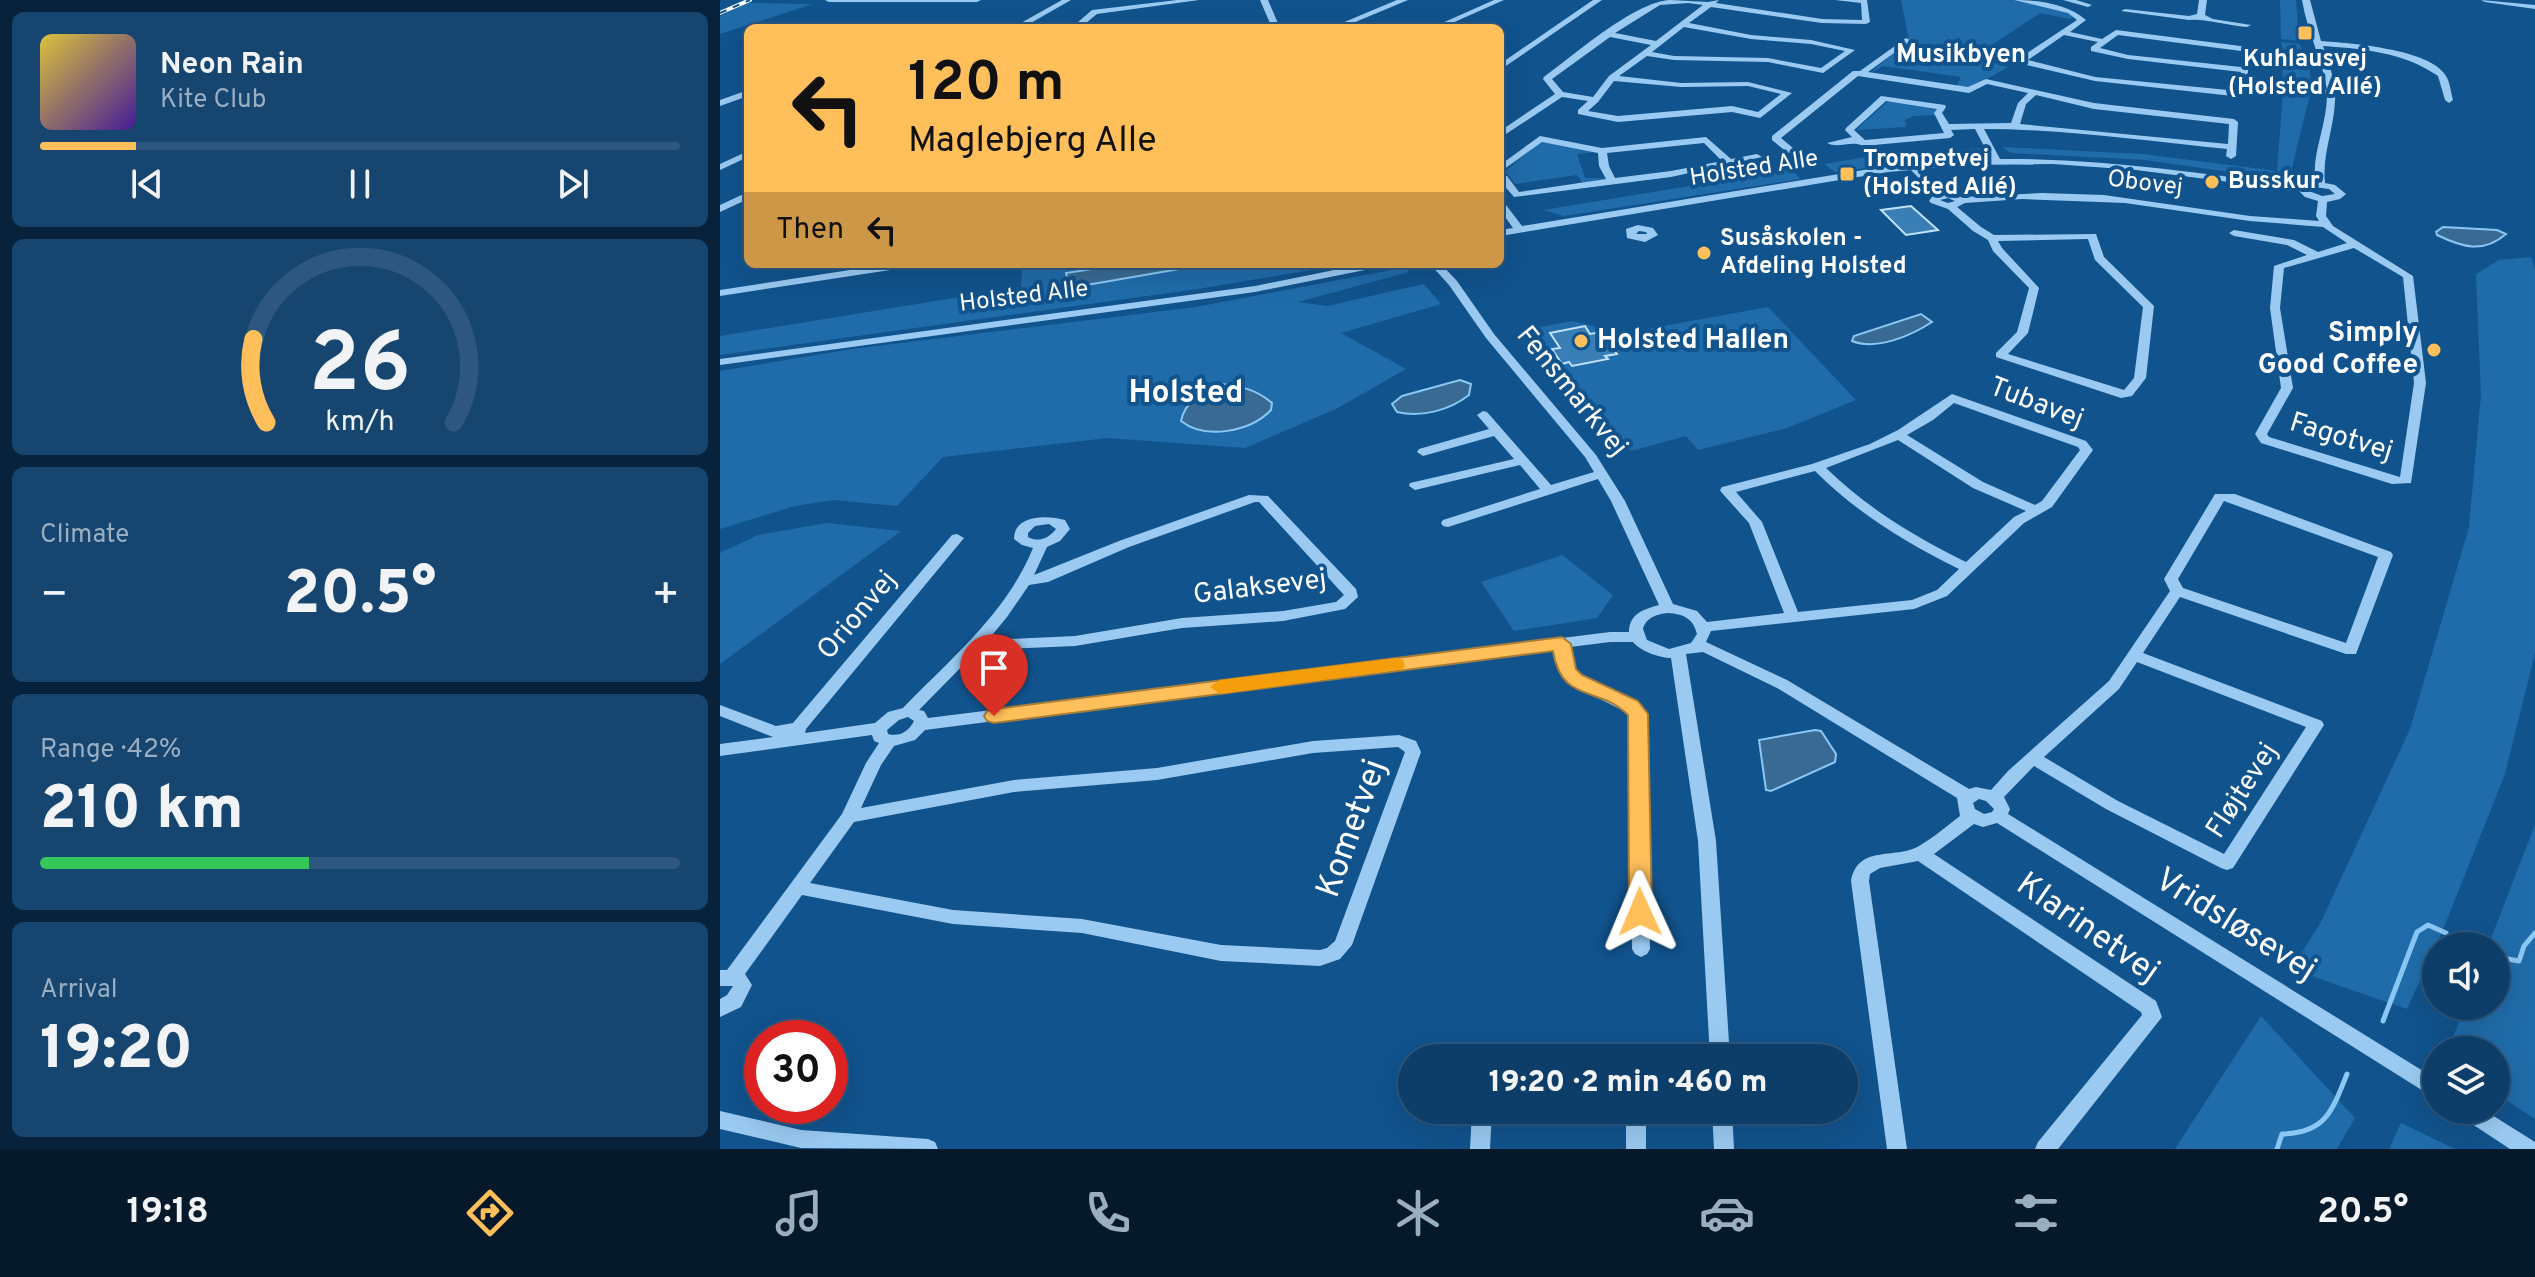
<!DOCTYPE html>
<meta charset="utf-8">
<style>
body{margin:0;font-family:Overpass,sans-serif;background:#164570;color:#f1f3f6;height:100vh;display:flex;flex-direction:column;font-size:30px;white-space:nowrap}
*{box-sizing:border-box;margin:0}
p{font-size:26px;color:#9aaec1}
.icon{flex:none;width:44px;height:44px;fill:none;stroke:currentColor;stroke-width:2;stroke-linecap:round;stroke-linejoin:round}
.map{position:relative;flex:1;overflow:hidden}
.details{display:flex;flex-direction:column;gap:12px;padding:12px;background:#07223a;width:720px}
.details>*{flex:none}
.top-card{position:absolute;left:24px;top:24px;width:760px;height:244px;border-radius:12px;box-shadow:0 8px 32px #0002,0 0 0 2px #2d577e;background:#ffbf5a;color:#111;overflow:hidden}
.fabs{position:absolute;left:1702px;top:932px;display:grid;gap:16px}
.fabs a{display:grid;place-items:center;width:88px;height:88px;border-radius:50%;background:#0d3e6a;box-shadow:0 8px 32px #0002,0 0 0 2px #2d577e;font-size:40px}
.speed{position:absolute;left:24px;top:1020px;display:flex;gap:16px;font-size:40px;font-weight:700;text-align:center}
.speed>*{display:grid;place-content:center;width:104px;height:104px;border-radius:50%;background:#0d3e6a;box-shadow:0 8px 32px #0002,0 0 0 2px #2d577e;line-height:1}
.speed .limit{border:12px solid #d22;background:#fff;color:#111}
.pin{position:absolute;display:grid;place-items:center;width:68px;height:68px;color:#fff;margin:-82px -34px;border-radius:50% 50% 50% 0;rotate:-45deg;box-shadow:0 0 8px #0007}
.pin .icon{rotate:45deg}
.me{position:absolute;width:88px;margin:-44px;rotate:359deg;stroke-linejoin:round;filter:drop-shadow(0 0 6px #0008)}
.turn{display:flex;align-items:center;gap:28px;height:168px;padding:0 32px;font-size:36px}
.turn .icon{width:104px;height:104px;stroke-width:2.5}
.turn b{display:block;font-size:56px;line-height:68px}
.then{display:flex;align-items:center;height:76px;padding:0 32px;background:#0003;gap:16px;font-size:30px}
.big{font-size:60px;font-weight:800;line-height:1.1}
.details .tile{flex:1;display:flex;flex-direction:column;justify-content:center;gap:12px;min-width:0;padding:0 28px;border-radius:12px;background:#164570}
.details .dial{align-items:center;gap:0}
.dial svg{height:208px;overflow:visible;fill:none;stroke:#2d577e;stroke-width:7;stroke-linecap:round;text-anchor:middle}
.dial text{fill:#f1f3f6;stroke:none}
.song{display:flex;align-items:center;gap:24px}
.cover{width:96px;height:96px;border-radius:12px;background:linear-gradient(135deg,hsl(50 70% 55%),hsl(260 70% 35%))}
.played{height:8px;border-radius:4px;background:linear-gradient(90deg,#ffbf5a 15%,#2d577e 15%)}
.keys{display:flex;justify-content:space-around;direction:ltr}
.heat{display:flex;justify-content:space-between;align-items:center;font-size:44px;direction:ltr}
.charge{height:12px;border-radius:6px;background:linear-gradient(90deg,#34c759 42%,#2d577e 0)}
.trip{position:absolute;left:678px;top:1044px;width:460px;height:80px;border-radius:40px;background:#0d3e6a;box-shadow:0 8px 32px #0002,0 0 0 2px #2d577e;font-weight:800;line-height:80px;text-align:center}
.menu{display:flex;height:128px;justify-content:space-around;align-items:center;background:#05192a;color:#9aaec1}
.menu .icon{width:56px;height:56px}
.menu .current{color:#ffbf5a}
.menu b{font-size:36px;color:#f1f3f6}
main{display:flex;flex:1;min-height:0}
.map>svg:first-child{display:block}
.green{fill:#206caa}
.water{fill:#386a94;stroke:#8bc7f5;stroke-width:2}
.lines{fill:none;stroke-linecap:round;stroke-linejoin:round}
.stream{stroke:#8bc7f5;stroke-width:5}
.building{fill:#3a7eb6;stroke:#c1e2fd;stroke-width:2}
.minor{fill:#9acaf2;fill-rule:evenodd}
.rail-casing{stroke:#fff;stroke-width:4}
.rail{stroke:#11538d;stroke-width:2;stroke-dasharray:7;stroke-linecap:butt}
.route{fill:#ffbf5a;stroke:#a67c3a;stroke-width:2}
.slow{fill:#f59e0b}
.poi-dot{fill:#ffbf5a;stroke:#11538d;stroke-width:3}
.labels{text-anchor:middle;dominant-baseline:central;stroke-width:8;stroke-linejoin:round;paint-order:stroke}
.far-poi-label{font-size:24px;font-weight:bold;fill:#fff;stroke:#11538d;text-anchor:start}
.far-street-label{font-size:24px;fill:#fff;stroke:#11538d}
.far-quarter-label{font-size:26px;font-weight:bold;fill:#fff;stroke:#11538d}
.poi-label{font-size:28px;font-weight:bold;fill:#fff;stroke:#11538d;text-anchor:end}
.street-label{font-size:28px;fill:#fff;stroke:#11538d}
.quarter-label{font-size:32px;font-weight:bold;fill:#fff;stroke:#11538d}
.near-street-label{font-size:34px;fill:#fff;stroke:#11538d}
</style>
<main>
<section class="details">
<div class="tile">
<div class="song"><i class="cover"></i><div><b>Neon Rain</b><p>Kite Club</p></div></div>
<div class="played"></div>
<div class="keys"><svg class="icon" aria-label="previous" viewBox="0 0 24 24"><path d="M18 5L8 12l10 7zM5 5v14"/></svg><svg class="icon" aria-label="pause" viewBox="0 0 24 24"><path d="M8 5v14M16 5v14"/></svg><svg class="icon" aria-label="next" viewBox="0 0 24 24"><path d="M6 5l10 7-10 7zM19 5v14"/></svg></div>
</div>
<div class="tile dial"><svg viewBox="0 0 100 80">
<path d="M14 69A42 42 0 1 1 86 69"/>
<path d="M14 69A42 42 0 0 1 9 37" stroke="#ffbf5a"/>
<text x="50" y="56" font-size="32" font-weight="700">26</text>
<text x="50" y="72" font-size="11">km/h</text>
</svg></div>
<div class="tile"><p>Climate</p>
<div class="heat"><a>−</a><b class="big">20.5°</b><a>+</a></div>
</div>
<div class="tile"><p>Range · 42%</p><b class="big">210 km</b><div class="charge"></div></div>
<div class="tile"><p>Arrival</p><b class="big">19:20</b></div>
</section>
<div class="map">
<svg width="1815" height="1149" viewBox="0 0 1815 1149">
<rect width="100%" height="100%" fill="#11538d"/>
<path class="green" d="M1181,0H1293L1347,11L1354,16L1350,19L1320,13L1252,58L1288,67L1249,89L1236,87L1241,77L1163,66L1149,74L1189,40Z
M1560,0H1576L1579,41L1561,39Z
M28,3L93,4L0,34V16Z
M1561,42L1580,44L1590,72L1591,88L1563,85Z
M1563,91L1590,94L1570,176L1558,179L1425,160L1291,153L1282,147L1423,154L1557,171Z
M1173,101L1216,108L1215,115L1193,116L1185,120L1186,127L1136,130L1167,102Z
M826,142L877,152L857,154L865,178H885L863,183L857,175L795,184L785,171L819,143Z
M1263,148L1268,157L1222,158L1115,172L1104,164L1170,153Z
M1073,169L1080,179L844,216L823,210Z
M1811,257L1815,269V653L1785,774L1722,932L1687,1009L1571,969L1600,924L1690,729L1749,527L1761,395L1756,274L1779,260Z
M327,264H511L536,269L567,264H627L478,289L0,355V336L301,287L302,268Z
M687,267L689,272L578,302L607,306L704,284L721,304L621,333L686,369L616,409L525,448L388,438L223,457L177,506L113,500L75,506L0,529V371L132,349L476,307Z
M1048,307L1136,400L1067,428L978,450L966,436L911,451L805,330L852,321L905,333Z
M107,523L181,531L0,664V553L38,535Z
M842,555L893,595L877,618L794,631L761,582Z
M1815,825V1119L1776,1093V1050H1728L1745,1006H1776V946H1768Z
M1541,1016L1635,1118L1617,1149H1455Z
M1681,1123L1735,1149H1669Z"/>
<path class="water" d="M1723,227L1777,230L1786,234C1763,254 1742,247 1717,235L1716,232Z
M404,264H446L465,268L349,288L346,273Z
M1201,314L1212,322C1192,335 1157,351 1132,341L1134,336Z
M740,380L751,384L749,395C730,410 701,418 677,412L672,404L682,396Z
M502,384C521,386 537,390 552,403L551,410C530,432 485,440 461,421C464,404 485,385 502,384Z
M1095,730L1101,731L1116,754L1115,762L1051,791L1046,790L1039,740Z"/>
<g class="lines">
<path class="stream" d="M1776,957L1799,961L1804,946L1815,933
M1663,1021L1697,932L1708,925L1726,933
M1557,1149L1562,1134C1606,1133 1612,1111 1627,1074"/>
</g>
<path class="building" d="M1191,206L1218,230L1186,235L1161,210Z
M865,326L870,334L881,332L897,354L885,356L888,359L852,366L849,362L842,364L832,349L840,348L830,333Z"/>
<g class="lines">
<path class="minor" d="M105,0H261L257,2H109Z
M342,0H351L302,28H292Z
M457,0H479L377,14L360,28H351L372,10Z
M540,0H548L560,28H552Z
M677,0H688L621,28H610Z
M774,0H784L721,28H711Z
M873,0H882L780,70V64Z
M950,0L988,2L999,0L996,3L1102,19L1142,20L1141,3L1115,0H1147L1150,22L1146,24L1102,23L991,7L969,23L1031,35L1091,40L1135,50L1103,73L1048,62L954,60L927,56L899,76L961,83L1028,82L1072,93L1040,118L1012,112L898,122L858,114V110L868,101L842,97L780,138V131L835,94L823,79L824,77C854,55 914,2 950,0ZM968,3L983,5L936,41L895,33L940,5ZM964,27L1031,39L1091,44L1125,51L1101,68L1048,58L954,56L932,52ZM890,37L931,45L889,76L873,97L843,92L832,79ZM894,81L961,87L1028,86L1061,94L1038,112L1012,106L898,116L868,111L878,102Z
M1294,0C1318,0 1348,4 1366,20L1350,32L1382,39L1396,30L1528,47V81L1607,90C1602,59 1587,31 1582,0H1590L1601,41C1629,43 1711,49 1726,76C1730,82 1731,93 1733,100L1729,103L1725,100L1718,76C1683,52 1644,49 1603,46C1609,64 1616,82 1615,101C1614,129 1602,154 1605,183L1615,185L1626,194L1620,199L1607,202L1606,216L1613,226L1693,276L1706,383L1691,483L1672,484L1541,443L1535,434L1561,388L1550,308L1554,266L1587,255L1567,245L1514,236L1509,233L1514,230L1574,240L1598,252L1627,243L1603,227L1530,221L1405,203L1302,199L1245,203L1237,207L1261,227L1274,235L1376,234L1384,257L1434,306L1426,378L1412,396L1401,398L1276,357V353L1297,332L1309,288L1273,251L1268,240L1253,231L1228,209L1211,203L1209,201L1214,194L1191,170L1168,172L780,236V230L793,228L780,210V200L783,201L802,226L1168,166L1271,159L1255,129L1231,130L1234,135L1230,138L1143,146C1132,140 1118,149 1107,143L1132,137L1125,130L1126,128L1161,96L1225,105L1226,107L1222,113L1229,124L1291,123L1298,103L1308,93L1267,84L1249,93L1138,76L1061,138L1073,148H1084V152L1068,153L1052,140V136L1133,71H1140L1186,38L1190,40L1189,42L1148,72L1248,87L1266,79L1374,103L1514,119L1518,122L1516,156L1511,159L1506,156L1507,149C1426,141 1345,129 1264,129L1280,159C1381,158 1480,173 1579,186L1595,181C1592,152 1607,125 1607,95L1527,86L1526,94L1522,97L1375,81L1298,63V59L1357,20L1348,13ZM1344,35L1378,42L1371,47V51L1408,59L1521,72L1518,91L1375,77L1308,60ZM1398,35L1521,51V67L1408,55L1380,48ZM1316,95L1374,109L1509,124L1508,144L1300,124L1306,104ZM1166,101L1217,109L1214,113L1224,133L1145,140L1134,130ZM1333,164L1416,170L1579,191L1585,197L1598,201L1596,216L1599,221L1530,216L1384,195L1322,193L1242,197L1223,193L1201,169L1252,165ZM1594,187L1609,189L1615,194L1602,196L1589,191L1588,189ZM1228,198L1235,201L1228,203L1220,200ZM1368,239L1375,260L1423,307L1414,378L1404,390L1288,354L1308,333L1319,288L1282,248L1278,241ZM1634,248L1683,277L1694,383L1680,477L1549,437L1547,434L1573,388L1560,308L1564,268Z
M1343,0H1356L1372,5L1368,7Z
M1479,0H1487L1485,15L1493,19L1531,25L1527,27C1512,26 1481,18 1469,20L1401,11L1405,9L1469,16L1477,14Z
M1761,0L1815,5V9L1765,2Z
M446,26H452L453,28H442Z
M28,90V96L0,106V100Z
M820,136L882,148L986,137L1011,159L1037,154L1042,157L951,177L794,197L780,181V175L787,176L799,192L886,179L879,166L878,153L822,142L780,172V165ZM984,143L1002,161L951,171L895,178L889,166L887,153Z
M28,151V157L0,170V164Z
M28,192V199L0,212V205Z
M918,225L933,228L938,235L925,242L907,238L906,229ZM919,231L926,232L927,234H916Z
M169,264H195L190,267L0,296V290Z
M644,264H665L660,267L535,292L0,365V359L535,286Z
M710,264H721L737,281L774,334L876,455L905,501L953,604L977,611L987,622L1064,613L1029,523L1002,493L1000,490L1002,487L1092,464L1150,444L1178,430L1232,394L1366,441L1373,450L1332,507L1304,523L1227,596L1194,609L991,631L986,642L1067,680L1249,789L1256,787L1271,790L1288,771L1389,681L1450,591L1444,579L1495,494H1515L1671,552L1673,555L1636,654H1626L1460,597L1423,653L1602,721L1604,725L1513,868L1507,870L1501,868L1386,809L1314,766L1284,797L1290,809L1288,814L1716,1079V1099L1277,823L1263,827L1254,824L1214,854L1436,1001L1442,1017L1338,1149H1315L1318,1142L1422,1015L1421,1012L1198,861L1160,868L1150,874L1149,881L1187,1149H1167L1131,881C1138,844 1175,860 1199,846C1213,838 1227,826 1240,816L1237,798L1057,688L983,652L966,654L996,841L1010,1058H990L978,841L951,658C940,658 920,651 913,642H890L850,647L854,670L860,676L922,705L926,714L930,949L927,954L921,957L915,954L912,949L910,714L850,684L839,672L835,649L205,730L195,740L174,746L161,765L141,808L294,780L437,768L593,741L679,735L696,741L701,752L632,945L620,959L600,966L501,961L362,933L233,924L82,895L25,974L32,985L21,1007L0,1017V999L7,995L13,986H0V970H7L122,814L146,763L159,743L154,741L152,735L0,756V744L53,737L0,716V705L56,726L73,723L232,535L237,534L244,538L86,729L85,733L155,723L168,712L183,708C231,658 286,614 313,548L302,545L294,539C294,514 328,515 345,520L350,529L340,541L327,547L314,575L399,541L529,495L548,496L636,589L638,597L625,609L563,621L462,628L355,646L258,650L199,710L204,711L208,718L890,632H909C909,614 924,609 939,605L891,501L878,479L728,527L723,526L721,523L723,520L820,489L800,465L695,490L689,486L690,483L794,459L774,436L703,456L697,452L699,449L769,429L757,415L763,411L767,412L831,485L874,472L865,457L766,338L729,285ZM1234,403L1358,447L1360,450L1322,501L1315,505L1263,482L1187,435L1213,420ZM1178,440L1253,488L1306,511L1294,517L1246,562C1195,537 1147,508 1106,468ZM1095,471C1137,513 1186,543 1239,569L1217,590L1192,600L1078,612L1042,522L1016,492ZM1504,501L1658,557L1626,643L1463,588L1458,579ZM535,502H539L624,595L616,602L563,611L462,618L355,636L268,640L287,617L309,585L328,582L409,547ZM329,524L336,529C329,538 319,543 308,537V533L315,526ZM948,613C963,614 973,618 977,634L971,643L949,649L927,640L923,629C926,617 938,614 948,613ZM1417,662L1586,727L1504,854L1398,801L1324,757L1399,689ZM188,717L194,721C188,732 180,737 168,734L167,730L179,720ZM678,747L685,752L615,941L607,948L600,950L501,945L362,919L233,910L90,883L134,822L294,792L437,780L593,753ZM1259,799L1266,801L1274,809L1272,812L1264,814L1255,809L1253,803Z
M916,1044L923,1047L926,1058H906L909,1047Z
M752,1110H772L770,1149H750Z
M906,1110H926V1149H906Z
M992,1110H1012L1014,1149H994Z
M1737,1110H1764L1815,1142V1149H1790L1740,1116Z
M0,1111L81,1130L208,1139L215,1142L218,1149L81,1148L0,1129Z"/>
<g class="rail-casing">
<path id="rail" d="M0,13L30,0"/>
</g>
<use href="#rail" class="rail"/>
</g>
<path class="route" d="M842,637L851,644L856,669L862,675L918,701L928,714L932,912L928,918L920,921L912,918L909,912L908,715C879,685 842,705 833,651L274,723L267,721L264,716L267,711L274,709Z"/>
<path class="slow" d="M676,658L683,660L685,665L683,669L500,694L490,687L500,680Z"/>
<g class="poi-dot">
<rect x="1577" y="25" width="16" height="16" rx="4"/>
<rect x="1119" y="166" width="16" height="16" rx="4"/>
<circle cx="1492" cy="182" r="8"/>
<circle cx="984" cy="253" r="8"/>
<circle cx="861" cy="341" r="8"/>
<circle cx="1714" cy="350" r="8"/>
</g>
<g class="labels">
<g class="far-poi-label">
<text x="1585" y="60" text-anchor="middle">Kuhlausvej<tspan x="1585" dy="28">(Holsted Allé)</tspan></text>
<text x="1143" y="160">Trompetvej<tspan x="1143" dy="28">(Holsted Allé)</tspan></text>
<text x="1508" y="182">Busskur</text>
<text x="1000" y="239">Susåskolen -<tspan x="1000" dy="28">Afdeling Holsted</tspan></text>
</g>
<g class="far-street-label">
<text transform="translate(1034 169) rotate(-9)">Holsted Alle</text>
<text transform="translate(1425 184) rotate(7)">Obovej</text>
<text transform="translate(304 297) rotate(-7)">Holsted Alle</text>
</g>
<g class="far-quarter-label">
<text x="1241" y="55">Musikbyen</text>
</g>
<g class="poi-label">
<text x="1698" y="334">Simply<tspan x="1698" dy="32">Good Coffee</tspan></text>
<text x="877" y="341" text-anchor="start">Holsted Hallen</text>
</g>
<g class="street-label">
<text transform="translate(851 392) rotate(51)">Fensmarkvej</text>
<text transform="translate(1316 404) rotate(21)">Tubavej</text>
<text transform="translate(1621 438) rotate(17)">Fagotvej</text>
<text transform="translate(540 588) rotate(-7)">Galaksevej</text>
<text transform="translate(138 616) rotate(-50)">Orionvej</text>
<text transform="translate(1523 791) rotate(-57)">Fløjtevej</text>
</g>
<g class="quarter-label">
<text x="466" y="394">Holsted</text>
</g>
<g class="near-street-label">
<text transform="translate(633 829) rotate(-70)">Kometvej</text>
<text transform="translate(1515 926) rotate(32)">Vridsløsevej</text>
<text transform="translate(1367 929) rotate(35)">Klarinetvej</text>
</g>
</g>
</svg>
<div class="fabs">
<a><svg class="icon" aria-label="sound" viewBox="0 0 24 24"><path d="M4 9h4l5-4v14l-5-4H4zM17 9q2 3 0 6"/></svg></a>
<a><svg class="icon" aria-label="layers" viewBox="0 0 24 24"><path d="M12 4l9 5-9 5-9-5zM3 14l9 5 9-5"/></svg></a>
</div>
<div class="speed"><div class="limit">30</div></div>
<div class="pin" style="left:274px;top:716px;background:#d93025"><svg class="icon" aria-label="arrive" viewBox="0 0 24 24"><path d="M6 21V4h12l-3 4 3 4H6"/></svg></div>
<svg class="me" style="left:920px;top:912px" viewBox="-20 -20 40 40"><path d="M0-17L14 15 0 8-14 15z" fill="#ffbf5a" stroke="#fff" stroke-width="4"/></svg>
<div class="trip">19:20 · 2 min · 460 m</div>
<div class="top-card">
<div class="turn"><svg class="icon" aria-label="left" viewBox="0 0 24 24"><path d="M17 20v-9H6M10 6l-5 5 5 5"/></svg><div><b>120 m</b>Maglebjerg Alle</div></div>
<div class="then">Then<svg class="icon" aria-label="left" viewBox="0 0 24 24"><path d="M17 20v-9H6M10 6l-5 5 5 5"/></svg></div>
</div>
</div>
</main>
<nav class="menu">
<b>19:18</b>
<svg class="icon current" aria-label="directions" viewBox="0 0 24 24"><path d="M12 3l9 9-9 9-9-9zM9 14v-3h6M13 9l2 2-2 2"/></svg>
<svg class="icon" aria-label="music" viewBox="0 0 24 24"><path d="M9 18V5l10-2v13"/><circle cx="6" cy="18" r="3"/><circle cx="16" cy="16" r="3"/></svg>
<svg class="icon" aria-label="phone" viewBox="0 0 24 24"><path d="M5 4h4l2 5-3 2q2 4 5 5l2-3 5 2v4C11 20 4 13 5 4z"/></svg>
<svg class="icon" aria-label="climate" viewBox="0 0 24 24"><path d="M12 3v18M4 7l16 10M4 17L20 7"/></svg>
<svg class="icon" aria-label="car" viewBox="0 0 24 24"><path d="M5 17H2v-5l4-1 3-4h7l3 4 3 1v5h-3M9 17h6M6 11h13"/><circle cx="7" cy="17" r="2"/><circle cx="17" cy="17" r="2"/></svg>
<svg class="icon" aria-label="filters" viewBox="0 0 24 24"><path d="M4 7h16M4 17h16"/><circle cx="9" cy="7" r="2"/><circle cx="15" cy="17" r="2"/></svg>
<b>20.5°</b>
</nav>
